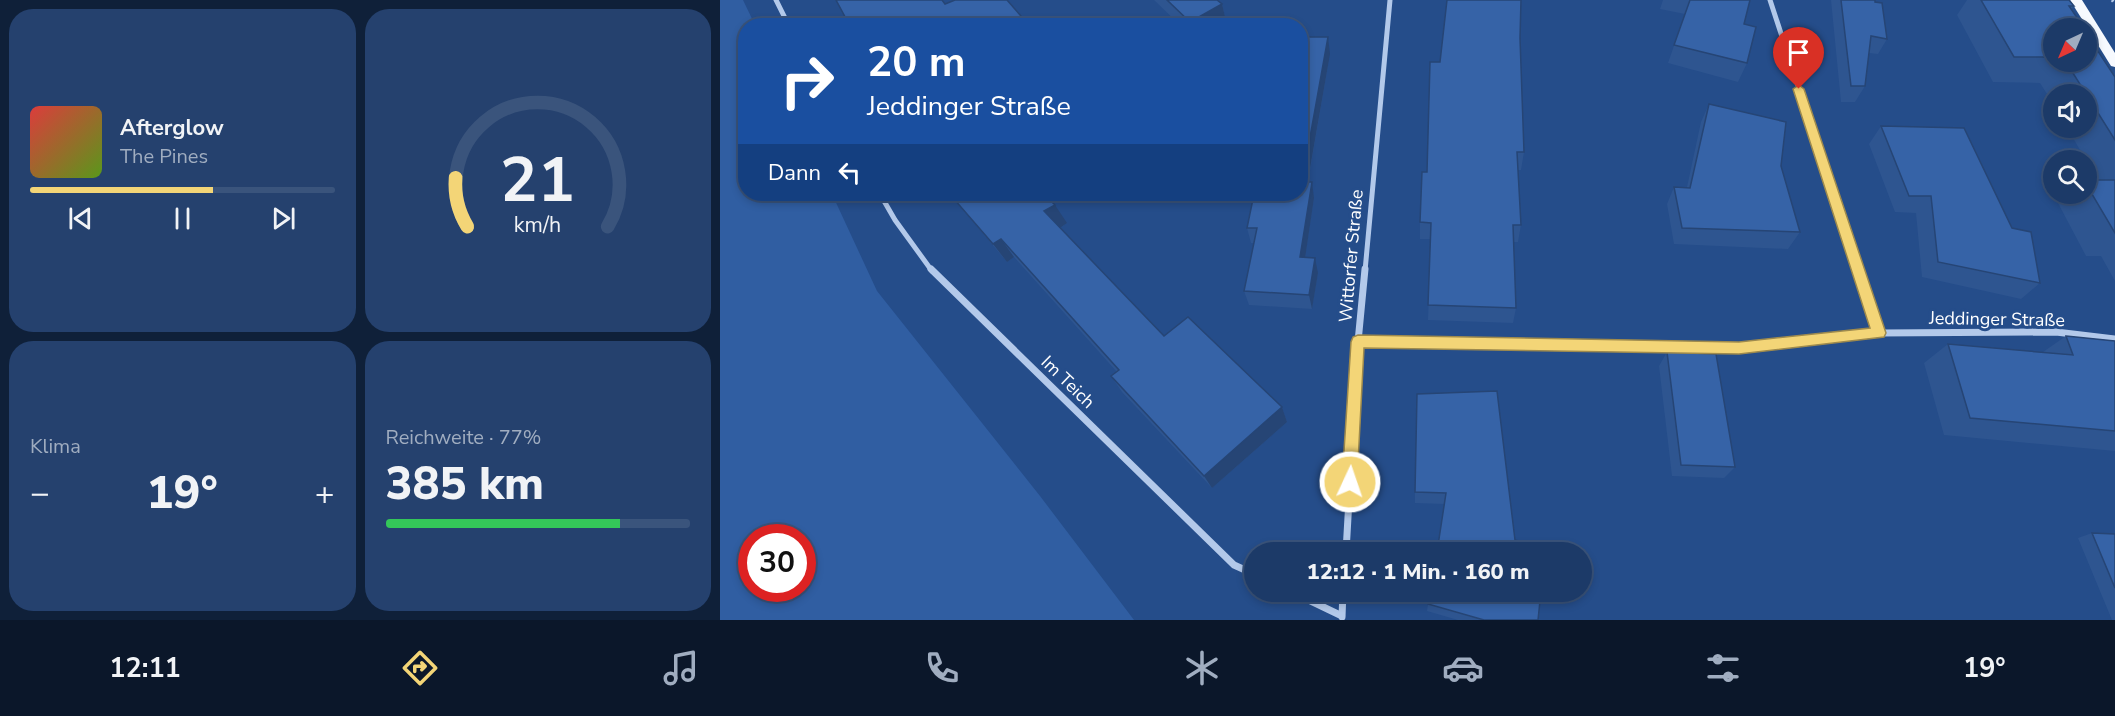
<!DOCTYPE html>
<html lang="de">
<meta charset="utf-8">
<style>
body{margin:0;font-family:"Nunito Sans",sans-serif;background:#25416e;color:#f1f3f6;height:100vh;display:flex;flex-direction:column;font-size:22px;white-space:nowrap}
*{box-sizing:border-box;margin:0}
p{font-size:20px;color:#a0adc0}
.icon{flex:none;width:33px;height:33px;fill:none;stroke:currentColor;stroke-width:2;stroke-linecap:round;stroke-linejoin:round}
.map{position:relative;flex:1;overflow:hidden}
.side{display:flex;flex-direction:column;gap:9px;padding:9px;background:#0f2039;width:720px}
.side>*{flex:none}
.hud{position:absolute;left:18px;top:18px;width:570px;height:183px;border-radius:24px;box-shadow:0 3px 9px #0003,0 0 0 2px #3a547c;background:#1a4fa0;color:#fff;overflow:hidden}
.needle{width:39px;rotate:224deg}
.tools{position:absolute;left:1323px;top:18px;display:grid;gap:12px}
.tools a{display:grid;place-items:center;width:54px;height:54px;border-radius:50%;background:#1c3a68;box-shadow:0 3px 9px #0003,0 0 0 2px #3a547c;font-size:30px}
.speed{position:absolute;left:18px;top:524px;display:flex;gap:12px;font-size:30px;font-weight:700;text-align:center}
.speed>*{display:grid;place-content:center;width:78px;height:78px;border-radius:50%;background:#1c3a68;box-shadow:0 3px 9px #0003,0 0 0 2px #3a547c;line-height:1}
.speed .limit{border:9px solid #d22;background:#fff;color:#111}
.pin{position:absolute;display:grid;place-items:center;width:51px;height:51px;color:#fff;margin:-62px -26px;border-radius:50% 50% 50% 0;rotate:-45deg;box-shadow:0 0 6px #0007}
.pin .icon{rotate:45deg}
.me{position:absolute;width:66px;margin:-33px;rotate:3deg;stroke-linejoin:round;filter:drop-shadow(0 0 4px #0008)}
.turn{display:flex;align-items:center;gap:21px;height:126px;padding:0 30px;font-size:27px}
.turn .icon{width:78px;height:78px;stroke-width:2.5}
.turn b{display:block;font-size:42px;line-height:51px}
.then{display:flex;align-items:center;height:57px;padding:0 30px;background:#0003;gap:12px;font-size:22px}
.big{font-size:45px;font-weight:800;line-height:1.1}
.side .tile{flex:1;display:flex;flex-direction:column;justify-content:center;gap:9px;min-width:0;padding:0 21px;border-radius:24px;background:#25416e}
.side .dial{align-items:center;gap:0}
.dial svg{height:156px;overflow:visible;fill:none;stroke:#3a547c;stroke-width:7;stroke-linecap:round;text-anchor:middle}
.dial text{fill:#f1f3f6;stroke:none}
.song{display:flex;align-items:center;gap:18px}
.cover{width:72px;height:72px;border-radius:9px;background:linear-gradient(135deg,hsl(0 70% 55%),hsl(90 70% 35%))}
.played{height:6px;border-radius:3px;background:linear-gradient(90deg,#f3d577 60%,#3a547c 60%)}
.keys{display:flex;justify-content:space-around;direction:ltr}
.heat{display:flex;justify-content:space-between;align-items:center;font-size:33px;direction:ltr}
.charge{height:9px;border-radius:4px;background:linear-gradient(90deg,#34c759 77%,#3a547c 0)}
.side .tiles{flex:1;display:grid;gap:9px;grid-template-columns:repeat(2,1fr)}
.trip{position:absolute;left:524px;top:542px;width:348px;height:60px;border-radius:30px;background:#1c3a68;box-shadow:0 3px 9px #0003,0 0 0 2px #3a547c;font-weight:800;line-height:60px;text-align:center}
.dock{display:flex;height:96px;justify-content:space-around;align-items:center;background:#0b172a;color:#a0adc0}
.dock .icon{width:42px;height:42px}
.dock .active{color:#f3d577}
.dock b{font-size:27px;color:#f1f3f6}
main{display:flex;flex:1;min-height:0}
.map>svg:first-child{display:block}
.green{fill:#305ea2;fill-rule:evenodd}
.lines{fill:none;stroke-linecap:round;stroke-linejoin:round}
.path{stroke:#b3c9ea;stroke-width:3;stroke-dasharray:2 4;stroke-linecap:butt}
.minor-far1{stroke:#b3c9ea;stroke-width:5}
.minor{stroke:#b3c9ea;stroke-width:7}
.primary{fill:#f6f9fe;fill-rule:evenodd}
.wall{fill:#2e5590}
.shaded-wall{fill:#264575}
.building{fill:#3663a7;stroke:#264575;stroke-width:1.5}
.route{fill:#f3d577;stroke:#9e8a4d;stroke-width:1.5}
.labels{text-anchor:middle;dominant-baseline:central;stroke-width:6;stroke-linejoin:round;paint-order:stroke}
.street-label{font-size:18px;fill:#fff;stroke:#254d8a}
</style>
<main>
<section class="side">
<div class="tiles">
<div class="tile">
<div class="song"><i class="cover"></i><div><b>Afterglow</b><p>The Pines</p></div></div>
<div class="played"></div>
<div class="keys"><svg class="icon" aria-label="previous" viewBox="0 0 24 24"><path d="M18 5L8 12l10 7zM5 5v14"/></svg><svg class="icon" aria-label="pause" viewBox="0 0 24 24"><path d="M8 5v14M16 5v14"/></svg><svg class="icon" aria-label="next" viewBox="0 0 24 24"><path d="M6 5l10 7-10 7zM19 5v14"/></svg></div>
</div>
<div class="tile dial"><svg viewBox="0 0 100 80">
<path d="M14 69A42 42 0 1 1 86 69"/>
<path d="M14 69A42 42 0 0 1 8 44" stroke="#f3d577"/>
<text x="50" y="56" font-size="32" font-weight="700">21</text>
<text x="50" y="72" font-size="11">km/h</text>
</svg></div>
<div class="tile"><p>Klima</p>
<div class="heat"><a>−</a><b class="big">19°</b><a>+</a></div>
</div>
<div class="tile"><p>Reichweite · 77%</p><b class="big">385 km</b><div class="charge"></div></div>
</div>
</section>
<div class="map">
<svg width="1395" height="620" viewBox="0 0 1395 620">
<rect width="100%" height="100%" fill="#254d8a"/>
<path class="green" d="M0,0H23L35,25L26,26V194H112L157,291L320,496L414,620H0ZM32,537H82V588H32Z"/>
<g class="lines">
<path class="path" d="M1392,0L1395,4"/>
<path class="minor-far1" d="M56,0L69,26
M1050,0L1139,271
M160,194L175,220L212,271
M645,271L670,0"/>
<path class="minor" d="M211,269L514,565L534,574
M1138,269L1159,333L1336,332L1395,339
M638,342L1019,348L1159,333
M626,552L638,342L645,269
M570,591L622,616
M622,617L623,591"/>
<path class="primary" d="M1350,0H1362L1395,53V67L1391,66Z"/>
</g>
<path class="wall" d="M434,0H497L502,4L506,21L499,26H461Z
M943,0H1030L1024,24L1027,63L1018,82L948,63L965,14L940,9Z
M1111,0H1155V2L1167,39L1158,54L1149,53L1145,86L1135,102H1121Z
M1247,0H1349L1354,6L1334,28V62H1366L1395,77V281L1381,256H1366L1338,203L1349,194H1366V180H1378L1347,128H1366V94H1334V105L1320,83L1273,82L1237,15Z
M800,38L804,152L801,170H798L801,225L798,242H794L796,308L793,323L708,320L711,239H700V222L720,62Z
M610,54L588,182L594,198L585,258L598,273L592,309L529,305L524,291L534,243H531L527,228L580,194Z
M989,104L1061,166L1080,232L1068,249L954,244L947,204L954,187H967L981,122Z
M1161,126L1292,228L1320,283L1301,299L1202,277L1196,213L1175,212L1149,144Z
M237,197L347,223L340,228L444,336L562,407L567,422L492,488L402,392L391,376L397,372L294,257L287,262L234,199Z
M1346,336L1395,341V451L1224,435L1204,363L1228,344L1323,352Z
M947,352L1015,467L1004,478L952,476L939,366Z
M777,391L717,552L725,504L695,503V492Z
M1372,533L1395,534V620H1392L1358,538Z
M708,604L818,620H738L707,611Z"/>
<path class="shaded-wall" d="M502,4L506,21L499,26H471L470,22Z
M608,37L610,54L585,197L582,182Z
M592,182L594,198L583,272L580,257Z
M335,205L347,223L337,230L324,211Z
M281,239L294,257L287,262L273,244Z
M595,258L598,273L592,309L589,295Z
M562,407L567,422L492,488L484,476Z"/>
<path class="building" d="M116,0H222L225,4L235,0H287L307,23L301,26H130Z
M447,0H497L502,4L470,22Z
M727,0H801L800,38L804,152H797L801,225H793L796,308L708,305L711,223L700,222L702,172H707L710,62H720Z
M970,0H1030L1024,24L1036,27L1027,63L954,45Z
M1121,0H1155V2L1162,3L1167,39L1151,36L1145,86H1131Z
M1261,0H1349L1354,6H1349L1364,28H1334V57H1294Z
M1366,33L1395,77V140L1346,62H1366Z
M580,37H608L582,182H592L580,257L595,258L589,295L524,291L537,228H527L534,194H580Z
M989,104L1066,122L1061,166L1080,232L962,228L954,187L970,188Z
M1161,126L1244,128L1292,228L1311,232L1320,283L1218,262L1211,196H1189Z
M1366,180H1395V233L1366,184Z
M234,194H324L335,205L324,211L444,336L468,317L562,407L484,476L391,376L399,370L281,239L273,244L234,199L237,197Z
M1346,336L1395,341V431L1250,418L1228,344L1353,355Z
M947,352L996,354L1015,467L961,465Z
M777,391L795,540L825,548V552H717L726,493L695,492L697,394Z
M1372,533L1395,534V588Z
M710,591H821L818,620H764L708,604Z"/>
<path class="route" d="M1079,85L1084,89L1166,333L1164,337L1019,354L644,348L637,482L635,487L630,489L624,487L622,482L631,342L633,337L638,335L1019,342L1150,328L1073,89Z"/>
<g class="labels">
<g class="street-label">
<text transform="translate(631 256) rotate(-85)">Wittorfer Straße</text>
<text transform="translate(1277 319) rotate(1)">Jeddinger Straße</text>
<text transform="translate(348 382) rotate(44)">Im Teich</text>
</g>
</g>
</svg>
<div class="tools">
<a><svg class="needle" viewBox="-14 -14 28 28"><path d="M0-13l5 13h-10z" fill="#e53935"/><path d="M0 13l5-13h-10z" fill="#a0adc0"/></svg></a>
<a><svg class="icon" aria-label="sound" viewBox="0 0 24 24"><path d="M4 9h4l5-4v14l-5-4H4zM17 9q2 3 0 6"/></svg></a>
<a><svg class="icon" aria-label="search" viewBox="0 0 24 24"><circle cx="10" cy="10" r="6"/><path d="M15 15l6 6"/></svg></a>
</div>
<div class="speed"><div class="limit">30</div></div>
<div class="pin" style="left:1079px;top:89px;background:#d93025"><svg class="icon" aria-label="arrive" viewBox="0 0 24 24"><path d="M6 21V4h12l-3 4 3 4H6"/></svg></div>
<svg class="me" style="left:630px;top:482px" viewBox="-20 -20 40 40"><circle r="17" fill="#f3d577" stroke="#fff" stroke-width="3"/><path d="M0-11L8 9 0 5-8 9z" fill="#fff"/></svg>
<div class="trip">12:12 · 1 Min. · 160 m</div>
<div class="hud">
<div class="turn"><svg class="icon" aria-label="right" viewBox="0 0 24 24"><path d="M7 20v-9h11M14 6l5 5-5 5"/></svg><div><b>20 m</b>Jeddinger Straße</div></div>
<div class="then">Dann<svg class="icon" aria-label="left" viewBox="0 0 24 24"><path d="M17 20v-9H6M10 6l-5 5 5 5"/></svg></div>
</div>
</div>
</main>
<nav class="dock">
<b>12:11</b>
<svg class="icon active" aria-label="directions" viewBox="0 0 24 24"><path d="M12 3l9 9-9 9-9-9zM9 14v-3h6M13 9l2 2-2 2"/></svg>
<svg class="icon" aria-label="music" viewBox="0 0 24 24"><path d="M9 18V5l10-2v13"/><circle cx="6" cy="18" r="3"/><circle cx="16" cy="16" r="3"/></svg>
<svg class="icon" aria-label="phone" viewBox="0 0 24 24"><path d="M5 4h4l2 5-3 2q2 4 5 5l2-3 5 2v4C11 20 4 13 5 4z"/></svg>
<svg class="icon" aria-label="climate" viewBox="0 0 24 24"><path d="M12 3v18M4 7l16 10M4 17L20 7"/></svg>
<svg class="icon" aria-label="car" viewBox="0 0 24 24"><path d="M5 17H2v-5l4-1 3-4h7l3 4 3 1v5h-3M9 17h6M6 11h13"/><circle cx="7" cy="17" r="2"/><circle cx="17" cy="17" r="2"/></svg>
<svg class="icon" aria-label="filters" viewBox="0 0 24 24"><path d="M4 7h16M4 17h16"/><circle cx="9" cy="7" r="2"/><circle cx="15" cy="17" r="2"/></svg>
<b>19°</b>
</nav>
